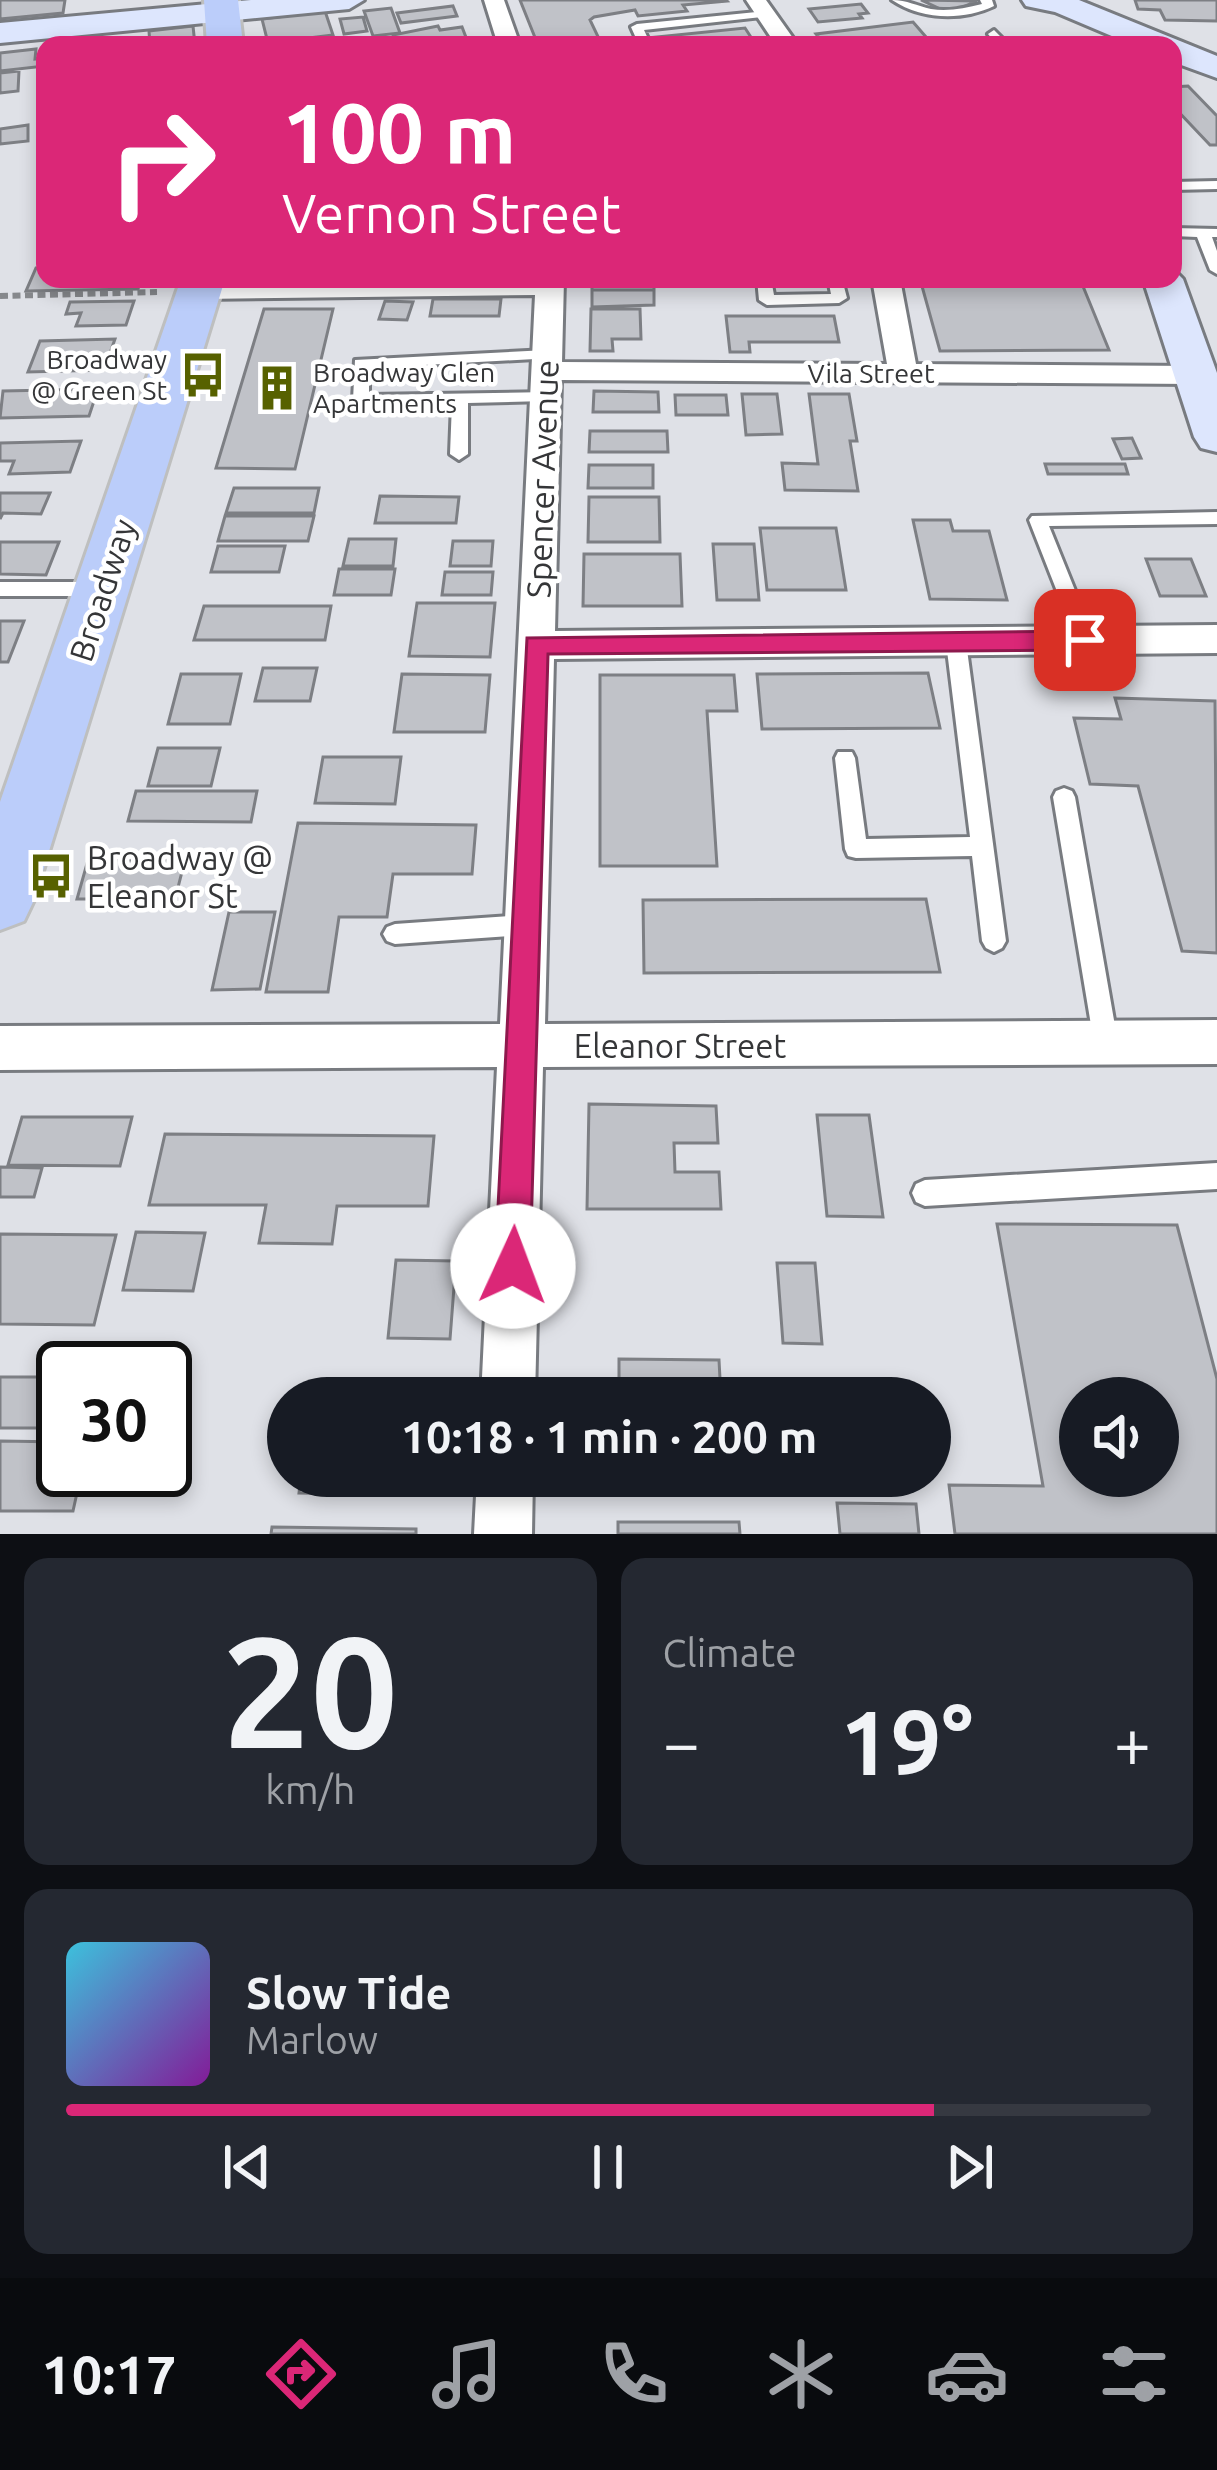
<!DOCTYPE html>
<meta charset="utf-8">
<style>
body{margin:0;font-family:Ubuntu,sans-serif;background:#242831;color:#f1f3f6;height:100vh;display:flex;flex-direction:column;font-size:45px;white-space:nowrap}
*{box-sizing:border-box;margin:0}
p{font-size:39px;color:#9ea1a6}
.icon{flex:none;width:66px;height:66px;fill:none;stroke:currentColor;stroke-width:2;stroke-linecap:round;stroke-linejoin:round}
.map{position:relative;height:1534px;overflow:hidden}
.details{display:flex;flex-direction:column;gap:24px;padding:24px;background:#0d0f14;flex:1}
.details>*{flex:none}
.guide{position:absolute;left:36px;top:36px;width:1146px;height:252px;border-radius:24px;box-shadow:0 6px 18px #0003;background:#db2777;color:#fff;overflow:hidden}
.tools{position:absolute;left:1059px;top:1377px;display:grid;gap:24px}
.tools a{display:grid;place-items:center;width:120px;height:120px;border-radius:50%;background:#171b24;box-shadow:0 6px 18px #0003;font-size:60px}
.speed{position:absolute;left:36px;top:1341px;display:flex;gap:24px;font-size:60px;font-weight:700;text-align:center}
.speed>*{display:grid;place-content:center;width:156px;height:156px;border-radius:50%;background:#171b24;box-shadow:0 6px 18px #0003;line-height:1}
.speed .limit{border:6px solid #111;border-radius:18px;background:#fff;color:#111}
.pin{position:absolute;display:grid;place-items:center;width:102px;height:102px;color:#fff;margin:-51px;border-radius:24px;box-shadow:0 6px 18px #0006}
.me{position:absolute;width:132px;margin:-66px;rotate:2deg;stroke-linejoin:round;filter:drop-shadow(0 0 9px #0008)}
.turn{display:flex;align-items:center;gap:42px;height:252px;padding:0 48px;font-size:54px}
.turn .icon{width:156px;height:156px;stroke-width:2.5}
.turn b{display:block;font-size:84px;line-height:102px}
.big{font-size:90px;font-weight:700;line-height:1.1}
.details .widget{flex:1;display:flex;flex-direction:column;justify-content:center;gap:18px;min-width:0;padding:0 42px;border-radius:24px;background:#242831}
.details .dial{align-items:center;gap:0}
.dial b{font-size:156px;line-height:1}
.song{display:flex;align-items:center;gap:36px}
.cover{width:144px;height:144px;border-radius:18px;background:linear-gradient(135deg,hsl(190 70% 55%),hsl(290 70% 35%))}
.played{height:12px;border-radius:6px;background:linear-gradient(90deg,#db2777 80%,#363941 80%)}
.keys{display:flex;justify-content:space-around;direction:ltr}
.heat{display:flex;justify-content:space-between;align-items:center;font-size:66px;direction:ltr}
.details .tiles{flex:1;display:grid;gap:24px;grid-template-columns:1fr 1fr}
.widget:last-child{grid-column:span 2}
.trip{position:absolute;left:267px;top:1377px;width:684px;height:120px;border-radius:60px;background:#171b24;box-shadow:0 6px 18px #0003;font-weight:700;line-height:120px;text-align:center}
.menu{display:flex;height:192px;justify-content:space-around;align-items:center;background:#090b0e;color:#9ea1a6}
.menu .icon{width:84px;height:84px}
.menu .active{color:#db2777}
.menu b{font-size:54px;color:#f1f3f6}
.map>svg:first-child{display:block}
.building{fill:#c0c2c8;stroke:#7d7f84;stroke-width:3;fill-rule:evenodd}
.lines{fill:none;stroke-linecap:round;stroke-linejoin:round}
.lane-casing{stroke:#787b80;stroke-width:6}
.street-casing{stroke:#787b80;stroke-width:6}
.secondary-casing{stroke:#787b80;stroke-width:6}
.primary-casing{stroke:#bebfbf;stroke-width:6}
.path{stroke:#86888c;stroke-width:6;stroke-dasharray:8 4.5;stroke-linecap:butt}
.lane{fill:#fff;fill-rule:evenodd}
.street{fill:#fff;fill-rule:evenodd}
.secondary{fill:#dde6fd;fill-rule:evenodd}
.primary{fill:#bbcdfa;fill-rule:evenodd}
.route{fill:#db2777;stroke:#8e194d;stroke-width:3}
.labels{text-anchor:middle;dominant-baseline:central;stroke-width:9;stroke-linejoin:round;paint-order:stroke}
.far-poi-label{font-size:27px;fill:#353638;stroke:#fff;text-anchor:end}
.far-street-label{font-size:27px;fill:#353638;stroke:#fff}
.street-label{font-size:33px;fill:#353638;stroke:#fff}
.poi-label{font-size:33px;fill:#353638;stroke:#fff;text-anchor:start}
</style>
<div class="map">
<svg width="1217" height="1534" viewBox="0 0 1217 1534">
<rect width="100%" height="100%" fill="#dfe1e7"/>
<path class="building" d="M0,0H65L63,13L0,19Z
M520,0H726L727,1L683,5L687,11L638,16L635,10L594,17L590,20L602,45H538Z
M921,0L977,1L949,13Z
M1135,0H1217V21L1165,20L1160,10L1138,9Z
M861,4L868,13L859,14L862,18L818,22L809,9Z
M453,6L457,16L401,23L397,13Z
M391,8L400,33L373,36L364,11Z
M325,11L333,35L268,43L262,19Z
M363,17L367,31L344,34L340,19Z
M913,22L933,45H825L816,34Z
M193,26L195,45H150L149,31Z
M438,26L440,30L462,27L467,40L407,44L396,42L393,35Z
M745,28L756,45H651L647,38Z
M36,49L35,59L45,58V66L0,71V53Z
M19,71L18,91L0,93V73Z
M1188,86L1217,116V145H1210L1173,106V87Z
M28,125V141L0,144V129Z
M36,268H45V279H141L138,289L26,291Z
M592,279H654V290H592Z
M920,279H1080L1109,350L940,351Z
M592,290H654V305L592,307Z
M433,299H501L499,316H430Z
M134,301L126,325L76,326L81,313L66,314L70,302Z
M385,301L413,302L407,320L379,319Z
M264,309H333L295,469L216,468Z
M591,309H640L641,339H612L613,351H590Z
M726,316H834L839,342H749L750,352H730Z
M115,339L104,370L28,372L40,341Z
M98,389L89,416L0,418L3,391Z
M594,391L658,392L659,412H593Z
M742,394H777L782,434L746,435Z
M809,394H849L857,441H850L858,491L785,490L782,463L818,464Z
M675,395H726L728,415H676Z
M590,431H667L668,452H589Z
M1132,438L1141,458L1122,459L1113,439Z
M81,441L70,472L9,474L14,461H0V443Z
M1045,464H1125L1128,474H1048Z
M589,465H653V488H588Z
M234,488H319L314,513H226Z
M0,493H50L41,514L3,513L0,519Z
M380,496L459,497L456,523H375Z
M589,497H659L660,542H588Z
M225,516H314L308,541H218Z
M913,520H950L953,531H989L1007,600L930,599Z
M760,528H836L846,590H767Z
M349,539H396L393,566H343Z
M453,541H493L491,566H450Z
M0,542H59L46,575L0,574Z
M713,544H754L759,600H717Z
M218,546H285L279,572H211Z
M584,554H680L682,606H583Z
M1146,559H1191L1206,596H1160Z
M339,569H395L391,595H334Z
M445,572H493L491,595H442Z
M417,603H495L490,657L409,656Z
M204,606H331L325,640H194Z
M0,621H24L8,662H0Z
M263,668H317L310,701H255Z
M928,673L940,728L762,729L757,674Z
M181,674H241L230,724H168Z
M402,674L490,675L485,732H394Z
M600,675H734L737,711H707L717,866H600Z
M1115,698L1215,701L1217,953L1182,951L1138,786L1090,784L1074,718L1121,719Z
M158,748H220L211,786H148Z
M323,757H401L395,804L315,803Z
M136,791H257L251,822L128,821Z
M298,823L476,825L472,874H393L387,917H339L328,992H266Z
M88,860H185L175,899H77Z
M926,899L940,972L644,973L643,900Z
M229,912H275L260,989L212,990Z
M589,1104L716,1106L718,1143H674L675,1172H719L721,1209H587Z
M817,1115H869L883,1217L827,1216Z
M22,1117H132L120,1166L8,1165Z
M165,1134L434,1136L428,1206H337L332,1244L259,1243L266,1205H149Z
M0,1167L42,1168L34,1197H0Z
M997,1224L1177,1225L1217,1379V1534H955L949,1485L1043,1486ZM1080,1398H1158V1476H1080Z
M136,1232L205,1233L193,1291L123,1290Z
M0,1234L116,1235L94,1325L0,1324Z
M396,1260L456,1261L450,1339L388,1338Z
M777,1263H815L822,1344L783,1343Z
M619,1359L719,1360L721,1398H619Z
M0,1377H63V1428H0Z
M0,1441L63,1442V1470H82L73,1511H0Z
M301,1476H438L437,1495L299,1493Z
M837,1503L916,1504L919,1534H840Z
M618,1522H739L740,1534H618Z
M272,1527L416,1529V1534H271Z"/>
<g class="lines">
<g class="lane-casing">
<path id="lane" d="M892,0C907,0 917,6 931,9C948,12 965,8 982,4L980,0H992L994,6C962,21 922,20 892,0Z
M766,11L770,12V16L644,30L651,45H639L631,27L637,24Z
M994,30L1009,45H997L988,34Z
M1217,181V189L1173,190V182Z
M1173,228L1217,229V237H1212L1217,251V274L1210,270L1197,237L1173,236Z
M757,279H771L774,295L831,294L828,279H842L847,298L839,303L767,305L759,300Z
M547,350L555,355L553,358L369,368V395L551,392V400L545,401L468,403V454L459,460L450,454L452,403L361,405L353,400L355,360Z
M1217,512V524L1049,526L1095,640L1085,647L1078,645L1029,520L1032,516Z
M0,582H101L110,589L101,596H0Z
M956,635L966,642L1006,941L1002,948L994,952L986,948L982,941L972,856L856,858L848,856L845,849L835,758L838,752H852L855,758L866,839L970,837L946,642Z
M1064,788L1072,791L1075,797L1118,1043L1115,1051L1106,1055L1097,1051L1094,1043L1053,797L1056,791Z
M526,915L534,918L538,925L534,932L526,935L395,944L387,941L383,934L387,927L395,924Z
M1217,1163V1189L925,1206L916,1202L912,1193L916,1184L925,1180Z"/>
</g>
<g class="street-casing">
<path id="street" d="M484,0H504L520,45H498Z
M746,0H766L798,45H776Z
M564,279L562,362L887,364L872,279H900L916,364L1195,366L1210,375L1195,384L561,380L555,631L1217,625V653L554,659L545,1024L1217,1020V1064L543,1067L535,1398H481L497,1067L0,1070V1026L500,1024L535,295L199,299L185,291L199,283Z
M477,1476H533L532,1534H474Z"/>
</g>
<g class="secondary-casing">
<path id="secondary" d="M251,0H364L349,9L0,43V23Z
M1022,0H1079L1217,56V78L1173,62V45H1133L1055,12L1026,6Z
M1173,269L1183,279L1217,373V452L1201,448L1194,437L1143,279H1173Z"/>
</g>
<g class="primary-casing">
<path id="primary" d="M204,0H238L243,45H207Z
M181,279H225L34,900L24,921L0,930V802Z"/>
</g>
<path class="path" d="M0,296L157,292"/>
<use href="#lane" class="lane"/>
<use href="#street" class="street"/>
<use href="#secondary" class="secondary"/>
<use href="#primary" class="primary"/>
</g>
<path class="route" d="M1085,631L1097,640L1085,650L548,654L530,1266L525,1278L513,1283L500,1278L495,1266L527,638Z"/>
<defs>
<g id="bus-bare" transform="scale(3.6)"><path d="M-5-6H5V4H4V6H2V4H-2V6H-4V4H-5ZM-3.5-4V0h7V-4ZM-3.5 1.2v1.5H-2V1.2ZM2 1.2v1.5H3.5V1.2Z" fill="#576100" stroke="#fff" stroke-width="2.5" paint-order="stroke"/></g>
<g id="building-bare" transform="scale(3.6)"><path d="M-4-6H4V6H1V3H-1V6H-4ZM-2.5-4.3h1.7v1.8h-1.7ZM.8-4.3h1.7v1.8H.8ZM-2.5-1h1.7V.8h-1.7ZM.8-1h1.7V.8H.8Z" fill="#576100" stroke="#fff" stroke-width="2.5" paint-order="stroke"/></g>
</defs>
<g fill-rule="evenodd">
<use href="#bus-bare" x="203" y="375"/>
<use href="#building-bare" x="277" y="388"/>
<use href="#bus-bare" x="51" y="876"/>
</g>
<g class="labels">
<g class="far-poi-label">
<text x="167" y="359">Broadway<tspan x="167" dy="31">@ Green St</tspan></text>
<text x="313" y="372" text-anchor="start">Broadway Glen<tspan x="313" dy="31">Apartments</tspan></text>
</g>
<g class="far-street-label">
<text x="871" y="373">Vila Street</text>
</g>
<g class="street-label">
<text transform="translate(542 479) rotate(-88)">Spencer Avenue</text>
<text transform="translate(102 590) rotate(-72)">Broadway</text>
<text x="680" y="1045">Eleanor Street</text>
</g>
<g class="poi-label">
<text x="87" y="857">Broadway @<tspan x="87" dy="38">Eleanor St</tspan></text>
</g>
</g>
</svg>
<div class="tools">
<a><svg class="icon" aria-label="sound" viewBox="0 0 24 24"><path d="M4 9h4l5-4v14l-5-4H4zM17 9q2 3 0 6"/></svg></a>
</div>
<div class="speed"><div class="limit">30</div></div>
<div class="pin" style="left:1085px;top:640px;background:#d93025"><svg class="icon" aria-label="arrive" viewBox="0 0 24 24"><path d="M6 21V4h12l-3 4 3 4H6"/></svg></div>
<svg class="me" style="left:513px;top:1266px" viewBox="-20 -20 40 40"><circle r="19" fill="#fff"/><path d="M0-13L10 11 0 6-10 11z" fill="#db2777"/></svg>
<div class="trip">10:18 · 1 min · 200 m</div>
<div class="guide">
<div class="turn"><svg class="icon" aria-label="right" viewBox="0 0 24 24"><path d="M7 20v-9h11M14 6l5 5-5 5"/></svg><div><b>100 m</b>Vernon Street</div></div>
</div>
</div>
<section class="details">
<div class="tiles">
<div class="widget dial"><b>20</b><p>km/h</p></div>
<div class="widget"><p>Climate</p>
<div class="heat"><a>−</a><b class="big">19°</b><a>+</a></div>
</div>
<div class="widget">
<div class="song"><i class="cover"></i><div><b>Slow Tide</b><p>Marlow</p></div></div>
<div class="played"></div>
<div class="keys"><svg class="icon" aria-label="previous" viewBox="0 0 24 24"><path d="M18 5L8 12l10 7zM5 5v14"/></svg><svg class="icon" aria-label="pause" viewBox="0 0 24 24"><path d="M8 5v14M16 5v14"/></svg><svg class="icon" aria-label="next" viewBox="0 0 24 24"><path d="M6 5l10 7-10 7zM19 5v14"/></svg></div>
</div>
</div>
</section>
<nav class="menu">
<b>10:17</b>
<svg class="icon active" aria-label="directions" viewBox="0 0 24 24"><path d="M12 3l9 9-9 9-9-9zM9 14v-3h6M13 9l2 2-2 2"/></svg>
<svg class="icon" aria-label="music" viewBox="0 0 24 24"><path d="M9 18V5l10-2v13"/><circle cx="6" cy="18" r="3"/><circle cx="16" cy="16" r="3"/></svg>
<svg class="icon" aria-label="phone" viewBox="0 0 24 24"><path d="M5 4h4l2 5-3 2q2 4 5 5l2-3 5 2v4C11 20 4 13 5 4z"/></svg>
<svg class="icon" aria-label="climate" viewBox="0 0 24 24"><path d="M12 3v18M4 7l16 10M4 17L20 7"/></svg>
<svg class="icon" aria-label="car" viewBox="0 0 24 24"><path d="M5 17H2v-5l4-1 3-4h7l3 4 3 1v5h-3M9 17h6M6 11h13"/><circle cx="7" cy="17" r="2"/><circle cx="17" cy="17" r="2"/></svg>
<svg class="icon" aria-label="filters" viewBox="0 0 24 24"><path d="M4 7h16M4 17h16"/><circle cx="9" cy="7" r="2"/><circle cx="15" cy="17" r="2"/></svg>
</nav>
